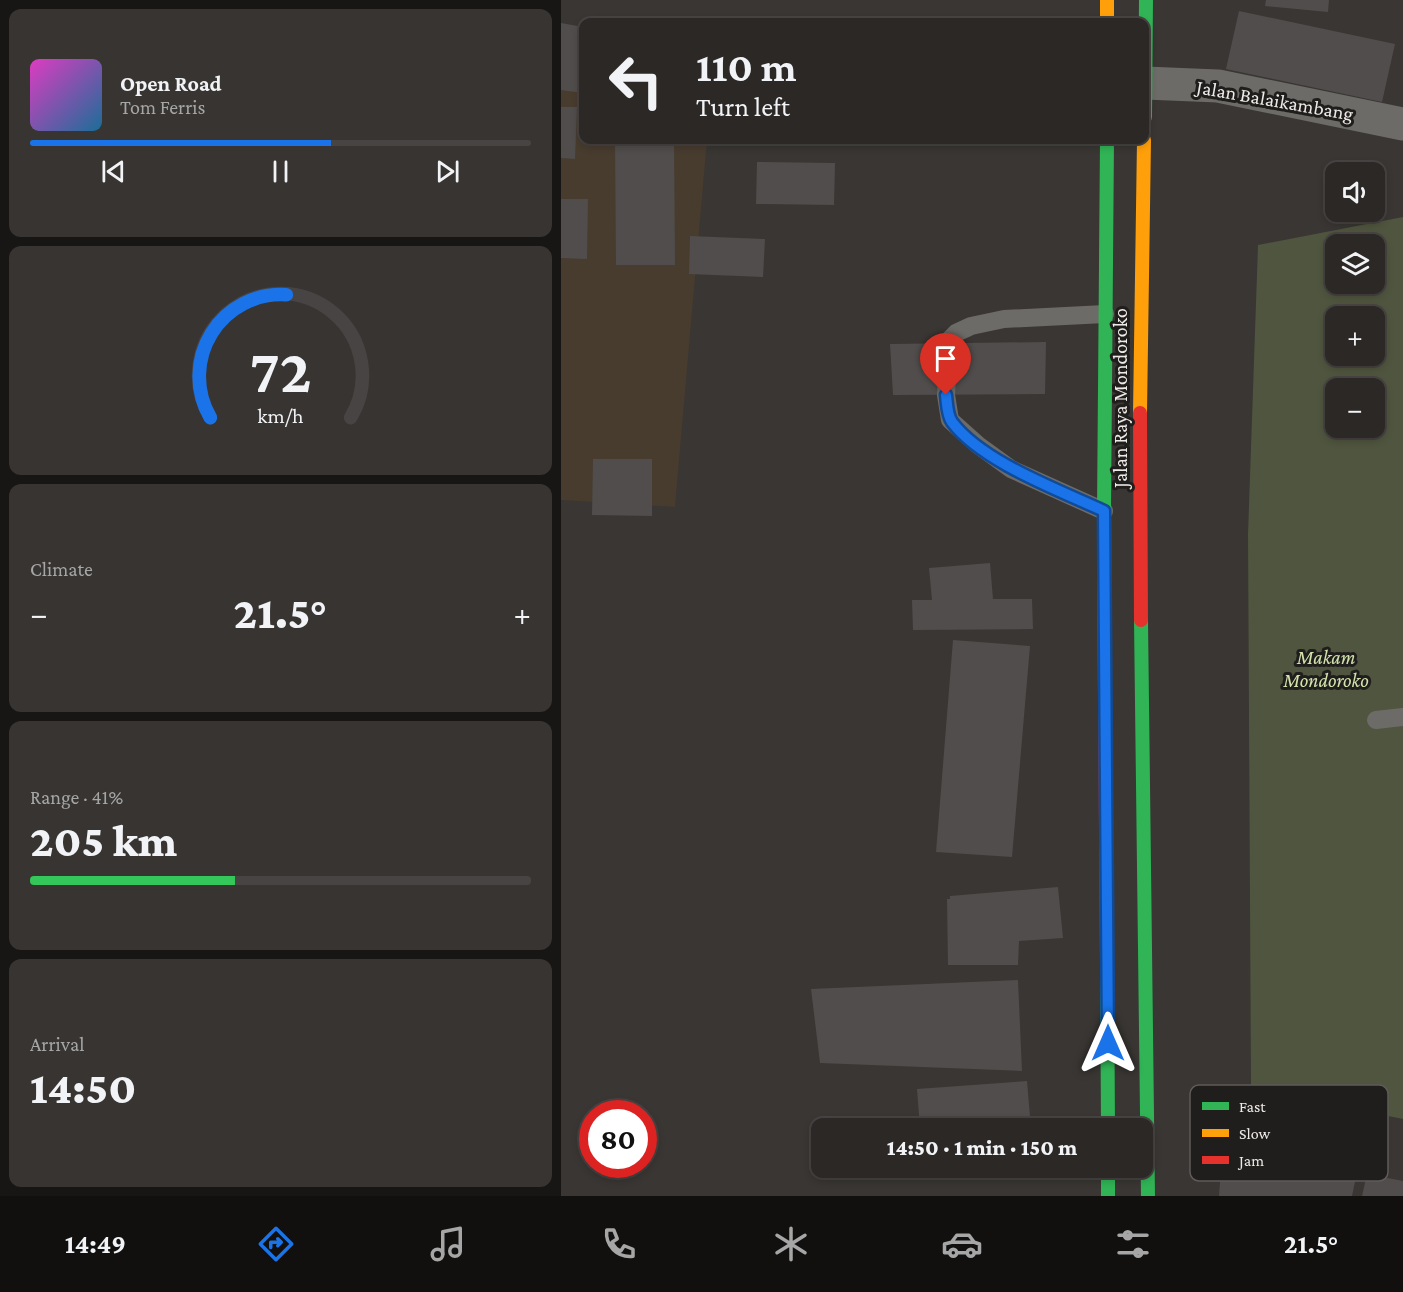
<!DOCTYPE html>
<meta charset="utf-8">
<style>
body{margin:0;font-family:"Crimson Pro",serif;background:#373432;color:#f1f3f6;height:100vh;display:flex;flex-direction:column;font-size:22px;white-space:nowrap}
*{box-sizing:border-box;margin:0}
p{font-size:20px;color:#a6a6a7}
.icon{flex:none;width:33px;height:33px;fill:none;stroke:currentColor;stroke-width:2;stroke-linecap:round;stroke-linejoin:round}
.map{position:relative;flex:1;overflow:hidden}
.panel{display:flex;flex-direction:column;gap:9px;padding:9px;background:#181615;width:561px}
.panel>*{flex:none}
.guide{position:absolute;left:18px;top:18px;width:570px;height:126px;border-radius:12px;box-shadow:0 3px 9px #0003,0 0 0 2px #474443;background:#2b2826;color:#f1f3f6;overflow:hidden}
.buttons{position:absolute;left:764px;top:162px;display:grid;gap:12px}
.buttons a{display:grid;place-items:center;width:60px;height:60px;border-radius:12px;background:#2b2826;box-shadow:0 3px 9px #0003,0 0 0 2px #474443;font-size:30px}
.speed{position:absolute;left:18px;top:1100px;display:flex;gap:12px;font-size:30px;font-weight:700;text-align:center}
.speed>*{display:grid;place-content:center;width:78px;height:78px;border-radius:50%;background:#2b2826;box-shadow:0 3px 9px #0003,0 0 0 2px #474443;line-height:1}
.speed .limit{border:9px solid #d22;background:#fff;color:#111}
.pin{position:absolute;display:grid;place-items:center;width:51px;height:51px;color:#fff;margin:-62px -26px;border-radius:50% 50% 50% 0;rotate:-45deg;box-shadow:0 0 6px #0007}
.pin .icon{rotate:45deg}
.me{position:absolute;width:66px;margin:-33px;rotate:0deg;stroke-linejoin:round;filter:drop-shadow(0 0 4px #0008)}
.turn{display:flex;align-items:center;gap:21px;height:126px;padding:0 18px;font-size:27px}
.turn .icon{width:78px;height:78px;stroke-width:2.5}
.turn b{display:block;font-size:42px;line-height:51px}
.big{font-size:45px;font-weight:800;line-height:1.1}
.panel .card{flex:1;display:flex;flex-direction:column;justify-content:center;gap:9px;min-width:0;padding:0 21px;border-radius:12px;background:#373432}
.panel .dial{align-items:center;gap:0}
.dial svg{height:156px;overflow:visible;fill:none;stroke:#474443;stroke-width:7;stroke-linecap:round;text-anchor:middle}
.dial text{fill:#f1f3f6;stroke:none}
.song{display:flex;align-items:center;gap:18px}
.cover{width:72px;height:72px;border-radius:9px;background:linear-gradient(135deg,hsl(310 70% 55%),hsl(200 70% 35%))}
.played{height:6px;border-radius:3px;background:linear-gradient(90deg,#1a73e8 60%,#474443 60%)}
.keys{display:flex;justify-content:space-around;direction:ltr}
.heat{display:flex;justify-content:space-between;align-items:center;font-size:33px;direction:ltr}
.charge{height:9px;border-radius:4px;background:linear-gradient(90deg,#34c759 41%,#474443 0)}
.trip{position:absolute;left:250px;top:1118px;width:342px;height:60px;border-radius:12px;background:#2b2826;box-shadow:0 3px 9px #0003,0 0 0 2px #474443;font-weight:800;line-height:60px;text-align:center}
.dock{display:flex;height:96px;justify-content:space-around;align-items:center;background:#11100f;color:#a6a6a7}
.dock .icon{width:42px;height:42px}
.dock .current{color:#1a73e8}
.dock b{font-size:27px;color:#f1f3f6}
main{display:flex;flex:1;min-height:0}
.map>svg:first-child{display:block}
.education{fill:#473c2e}
.green{fill:#4f553e;fill-rule:evenodd}
.building{fill:#504d4c}
.lines{fill:none;stroke-linecap:round;stroke-linejoin:round}
.lane{stroke:#6d6b67;stroke-width:18}
.street{stroke:#6d6b67;stroke-width:33}
.fast{stroke:#30b455;stroke-width:14}
.slow{stroke:#ff9f0a;stroke-width:14}
.jam{stroke:#e5322d;stroke-width:14}
.route-casing{stroke:#114b97;stroke-width:15}
.route{stroke:#1a73e8;stroke-width:10}
.labels{text-anchor:middle;dominant-baseline:central;stroke-width:6;stroke-linejoin:round;paint-order:stroke}
.street-label{font-size:20px;fill:#edeae7;stroke:#201e1c}
.park-label{font-size:20px;font-style:italic;fill:#d3e3ad;stroke:#201e1c}
.key{fill:#201e1c;stroke:#5e5b59;stroke-width:1.5}
.key-label{font-size:16px;fill:#edeae7}
</style>
<main>
<section class="panel">
<div class="card">
<div class="song"><i class="cover"></i><div><b>Open Road</b><p>Tom Ferris</p></div></div>
<div class="played"></div>
<div class="keys"><svg class="icon" aria-label="previous" viewBox="0 0 24 24"><path d="M18 5L8 12l10 7zM5 5v14"/></svg><svg class="icon" aria-label="pause" viewBox="0 0 24 24"><path d="M8 5v14M16 5v14"/></svg><svg class="icon" aria-label="next" viewBox="0 0 24 24"><path d="M6 5l10 7-10 7zM19 5v14"/></svg></div>
</div>
<div class="card dial"><svg viewBox="0 0 100 80">
<path d="M14 69A42 42 0 1 1 86 69"/>
<path d="M14 69A42 42 0 0 1 53 6" stroke="#1a73e8"/>
<text x="50" y="56" font-size="32" font-weight="700">72</text>
<text x="50" y="72" font-size="11">km/h</text>
</svg></div>
<div class="card"><p>Climate</p>
<div class="heat"><a>−</a><b class="big">21.5°</b><a>+</a></div>
</div>
<div class="card"><p>Range · 41%</p><b class="big">205 km</b><div class="charge"></div></div>
<div class="card"><p>Arrival</p><b class="big">14:50</b></div>
</section>
<div class="map">
<svg width="842" height="1196" viewBox="0 0 842 1196">
<rect width="100%" height="100%" fill="#393633"/>
<path class="education" d="M0,77H22V140H146L114,507L0,500Z"/>
<path class="green" d="M842,217V1119L690,1088L687,534L697,245ZM774,244H813V284H774ZM774,316H813V356H774ZM774,388H813V428H774Z"/>
<path class="building" d="M705,0H768L767,12L704,6Z
M678,11L834,44L821,102L665,69Z
M413,19V22H276V20Z
M0,23L22,27V93L0,90Z
M0,107H16L14,159L0,158Z
M54,140H113L114,265H55Z
M196,162L274,163L273,205L195,204Z
M0,199H27L26,259L0,258Z
M129,236L204,239L202,277L128,274Z
M485,342L484,394L332,395L329,344Z
M32,459H91V516L31,515Z
M429,563L432,599H471L472,629L352,630L351,600H371L368,568Z
M392,640L469,646L451,857L375,852Z
M497,887L502,938L458,941L457,965H387L386,899H389V896Z
M457,980L461,1071L259,1063L250,989Z
M466,1081L470,1128H359L356,1089Z
M661,1153L798,1163L791,1196H658Z
M806,1174L842,1181V1196H801Z"/>
<g class="lines">
<path class="lane" d="M543,511L450,469L417,445L389,420L385,395L388,340L395,333L410,326L443,319L544,314
M815,720L842,717"/>
<path class="street" d="M584,83L657,86L842,124"/>
<path class="fast" d="M584,117L585,0
M580,620L587,1196
M544,700L543,511L546,140
M546,963L547,1128
M547,1167V1196"/>
<path class="slow" d="M546,0V22
M579,413L583,140"/>
<path class="jam" d="M579,413L580,620
M544,700L546,963"/>
</g>
<g class="lines">
<g class="route-casing">
<path id="route" d="M385,395C386,403 386,415 391,422C421,462 498,490 543,511L547,1043"/>
</g>
<use href="#route" class="route"/>
</g>
<g class="labels">
<g class="street-label">
<text transform="translate(714 100) rotate(10)">Jalan Balaikambang</text>
<text transform="translate(559 398) rotate(-90)">Jalan Raya Mondoroko</text>
</g>
<g class="park-label">
<text x="765" y="657">Makam<tspan x="765" dy="23">Mondoroko</tspan></text>
</g>
</g>
<rect x="629" y="1085" width="198" height="96" rx="9" class="key"/>
<rect x="641" y="1102" width="27" height="8" fill="#30b455"/>
<rect x="641" y="1129" width="27" height="8" fill="#ff9f0a"/>
<rect x="641" y="1156" width="27" height="8" fill="#e5322d"/>
<g class="key-label">
<text x="678" y="1112">Fast</text>
<text x="678" y="1139">Slow</text>
<text x="678" y="1166">Jam</text>
</g>
</svg>
<div class="buttons">
<a><svg class="icon" aria-label="sound" viewBox="0 0 24 24"><path d="M4 9h4l5-4v14l-5-4H4zM17 9q2 3 0 6"/></svg></a>
<a><svg class="icon" aria-label="layers" viewBox="0 0 24 24"><path d="M12 4l9 5-9 5-9-5zM3 14l9 5 9-5"/></svg></a>
<a>+</a>
<a>−</a>
</div>
<div class="speed"><div class="limit">80</div></div>
<div class="pin" style="left:385px;top:395px;background:#d93025"><svg class="icon" aria-label="arrive" viewBox="0 0 24 24"><path d="M6 21V4h12l-3 4 3 4H6"/></svg></div>
<svg class="me" style="left:547px;top:1043px" viewBox="-20 -20 40 40"><path d="M0-17L14 15 0 8-14 15z" fill="#1a73e8" stroke="#fff" stroke-width="4"/></svg>
<div class="trip">14:50 · 1 min · 150 m</div>
<div class="guide">
<div class="turn"><svg class="icon" aria-label="left" viewBox="0 0 24 24"><path d="M17 20v-9H6M10 6l-5 5 5 5"/></svg><div><b>110 m</b>Turn left</div></div>
</div>
</div>
</main>
<nav class="dock">
<b>14:49</b>
<svg class="icon current" aria-label="directions" viewBox="0 0 24 24"><path d="M12 3l9 9-9 9-9-9zM9 14v-3h6M13 9l2 2-2 2"/></svg>
<svg class="icon" aria-label="music" viewBox="0 0 24 24"><path d="M9 18V5l10-2v13"/><circle cx="6" cy="18" r="3"/><circle cx="16" cy="16" r="3"/></svg>
<svg class="icon" aria-label="phone" viewBox="0 0 24 24"><path d="M5 4h4l2 5-3 2q2 4 5 5l2-3 5 2v4C11 20 4 13 5 4z"/></svg>
<svg class="icon" aria-label="climate" viewBox="0 0 24 24"><path d="M12 3v18M4 7l16 10M4 17L20 7"/></svg>
<svg class="icon" aria-label="car" viewBox="0 0 24 24"><path d="M5 17H2v-5l4-1 3-4h7l3 4 3 1v5h-3M9 17h6M6 11h13"/><circle cx="7" cy="17" r="2"/><circle cx="17" cy="17" r="2"/></svg>
<svg class="icon" aria-label="filters" viewBox="0 0 24 24"><path d="M4 7h16M4 17h16"/><circle cx="9" cy="7" r="2"/><circle cx="15" cy="17" r="2"/></svg>
<b>21.5°</b>
</nav>
